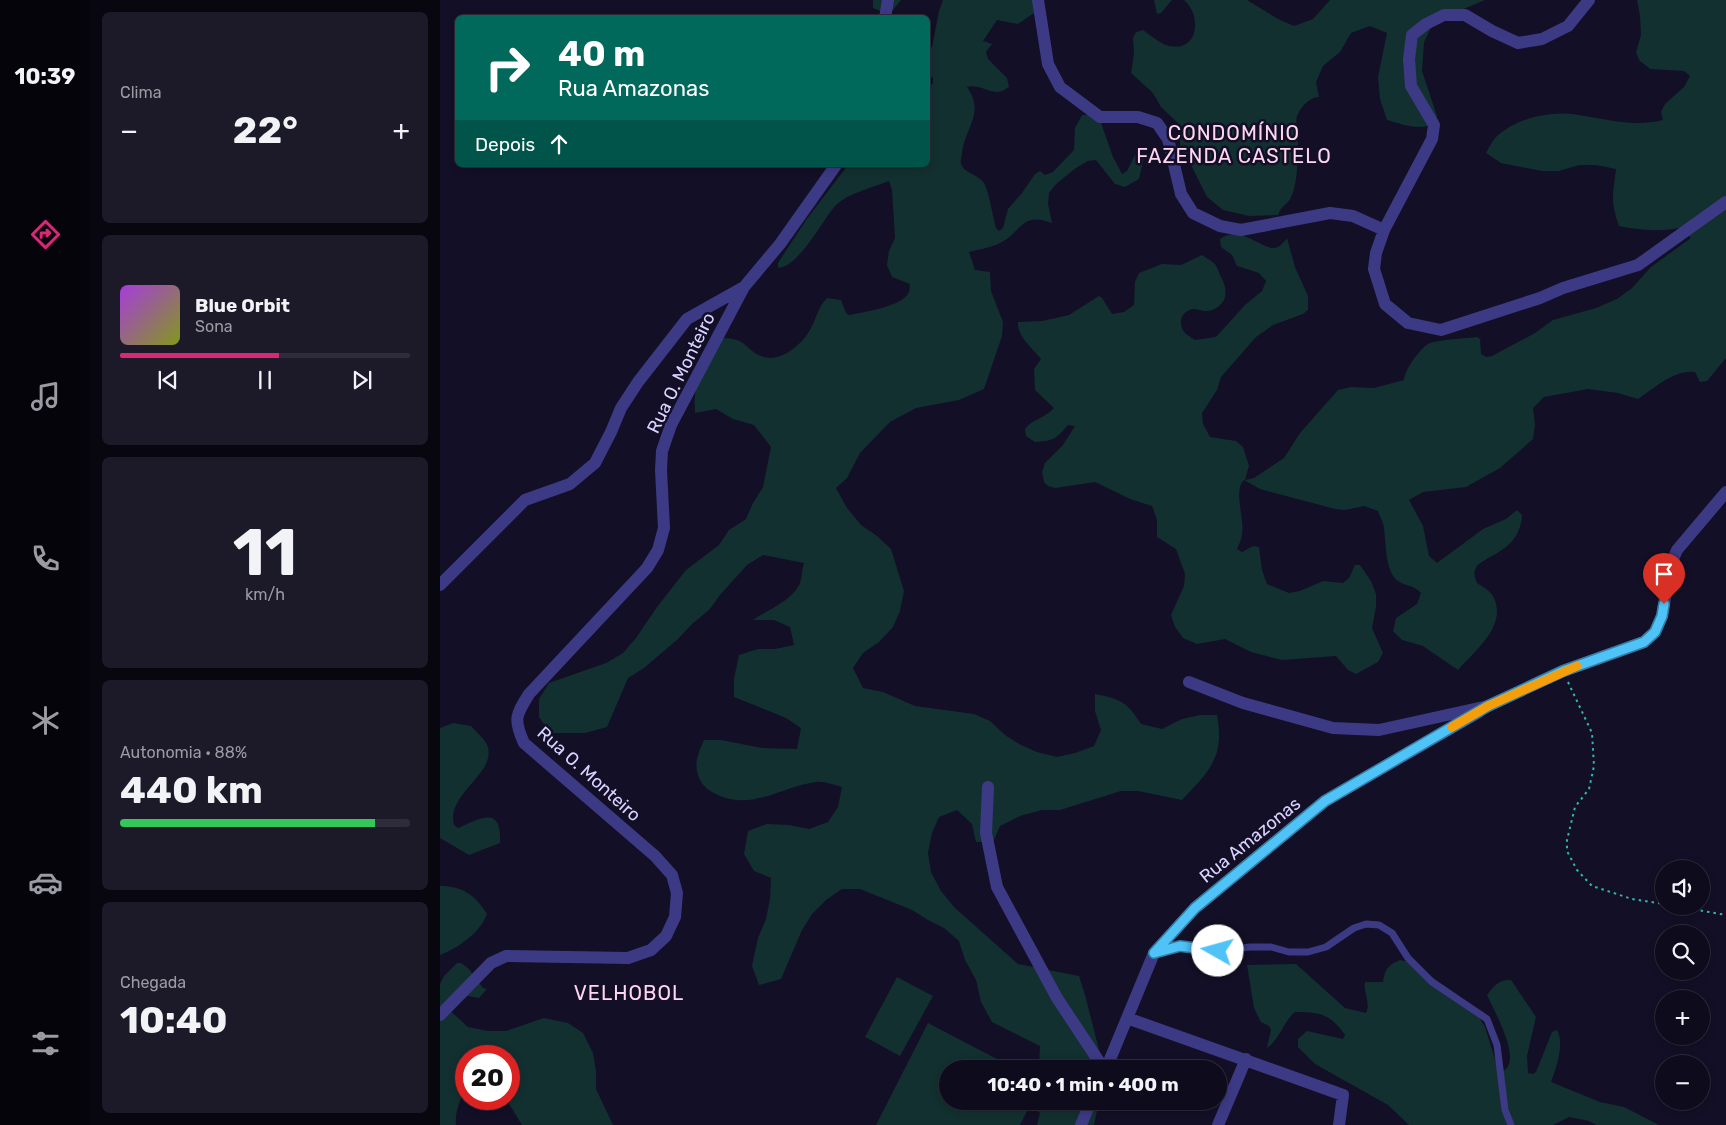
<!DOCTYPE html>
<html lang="pt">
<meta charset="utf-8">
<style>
body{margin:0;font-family:Rubik,sans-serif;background:#1c1929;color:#f1f3f6;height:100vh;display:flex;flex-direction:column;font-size:19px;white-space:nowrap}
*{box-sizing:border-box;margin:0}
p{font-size:16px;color:#9b9ba3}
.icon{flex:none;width:28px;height:28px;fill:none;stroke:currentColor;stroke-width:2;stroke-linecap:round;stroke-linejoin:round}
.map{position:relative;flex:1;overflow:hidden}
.details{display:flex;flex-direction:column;gap:12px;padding:12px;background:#08060f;width:350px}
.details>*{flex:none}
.hud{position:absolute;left:15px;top:15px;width:475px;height:152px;border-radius:8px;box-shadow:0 2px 8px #0003,0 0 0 1px #2e2b3b;background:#00695c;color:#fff;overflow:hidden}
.buttons{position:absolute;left:1215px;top:860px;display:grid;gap:10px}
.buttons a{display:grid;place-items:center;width:55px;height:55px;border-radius:50%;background:#0e0b1c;box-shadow:0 2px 8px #0003,0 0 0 1px #2e2b3b;font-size:25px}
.speed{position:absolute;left:15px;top:1045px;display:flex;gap:10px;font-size:25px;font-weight:700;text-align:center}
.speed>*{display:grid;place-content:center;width:65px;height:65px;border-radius:50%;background:#0e0b1c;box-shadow:0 2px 8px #0003,0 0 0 1px #2e2b3b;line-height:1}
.speed .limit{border:8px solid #d22;background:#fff;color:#111}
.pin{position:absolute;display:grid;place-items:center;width:42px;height:42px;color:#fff;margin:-51px -21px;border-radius:50% 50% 50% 0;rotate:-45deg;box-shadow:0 0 5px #0007}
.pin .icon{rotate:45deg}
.me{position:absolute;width:55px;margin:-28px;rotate:277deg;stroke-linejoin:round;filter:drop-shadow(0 0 4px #0008)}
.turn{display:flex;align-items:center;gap:18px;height:105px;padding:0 20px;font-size:22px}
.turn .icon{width:65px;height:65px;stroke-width:2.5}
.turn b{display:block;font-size:35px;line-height:42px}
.then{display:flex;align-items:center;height:48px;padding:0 20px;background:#0003;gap:10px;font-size:19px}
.big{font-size:38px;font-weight:700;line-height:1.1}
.details .widget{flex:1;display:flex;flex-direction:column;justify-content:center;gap:8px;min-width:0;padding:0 18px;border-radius:8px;background:#1c1929}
.details .dial{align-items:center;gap:0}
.dial b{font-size:65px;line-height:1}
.song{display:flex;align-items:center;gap:15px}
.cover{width:60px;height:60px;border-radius:8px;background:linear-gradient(135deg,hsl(280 70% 55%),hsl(70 70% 35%))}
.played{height:5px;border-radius:2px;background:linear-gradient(90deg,#db2777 55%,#2e2b3b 55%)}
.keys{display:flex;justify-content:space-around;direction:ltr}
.heat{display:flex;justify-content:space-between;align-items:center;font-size:28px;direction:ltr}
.charge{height:8px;border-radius:4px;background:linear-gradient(90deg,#34c759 88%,#2e2b3b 0)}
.trip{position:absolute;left:499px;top:1060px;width:288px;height:50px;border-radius:25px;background:#0e0b1c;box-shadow:0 2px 8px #0003,0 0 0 1px #2e2b3b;font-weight:700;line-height:50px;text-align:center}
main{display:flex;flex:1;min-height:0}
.menu{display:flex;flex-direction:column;width:90px;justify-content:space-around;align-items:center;background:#06040b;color:#9b9ba3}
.menu .icon{width:35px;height:35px}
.menu .selected{color:#db2777}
.menu b{font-size:22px;color:#f1f3f6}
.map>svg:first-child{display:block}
.green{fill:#12302f}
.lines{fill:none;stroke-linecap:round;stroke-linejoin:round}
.path{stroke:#2fb8b0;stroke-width:2;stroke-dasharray:2.5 4;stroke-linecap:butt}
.service{stroke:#3d3a85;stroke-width:7}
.minor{stroke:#3d3a85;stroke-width:12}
.route-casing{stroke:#337fa1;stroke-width:12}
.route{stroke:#4fc3f7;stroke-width:9}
.slow{stroke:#f59e0b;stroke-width:9}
.labels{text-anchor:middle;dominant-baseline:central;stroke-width:5;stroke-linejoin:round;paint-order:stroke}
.street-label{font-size:18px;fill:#d9d4ff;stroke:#130f26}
.quarter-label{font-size:20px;letter-spacing:1px;fill:#ffd6f0;stroke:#130f26}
</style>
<main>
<nav class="menu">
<b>10:39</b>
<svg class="icon selected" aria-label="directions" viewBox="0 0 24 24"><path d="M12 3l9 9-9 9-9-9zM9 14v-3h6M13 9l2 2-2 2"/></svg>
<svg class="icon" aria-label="music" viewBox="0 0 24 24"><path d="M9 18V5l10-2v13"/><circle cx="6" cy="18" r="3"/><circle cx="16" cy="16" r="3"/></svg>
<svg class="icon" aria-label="phone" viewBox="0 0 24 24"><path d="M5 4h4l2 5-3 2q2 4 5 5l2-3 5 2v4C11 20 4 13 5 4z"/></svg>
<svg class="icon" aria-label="climate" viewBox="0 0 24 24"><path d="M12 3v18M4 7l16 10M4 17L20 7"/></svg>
<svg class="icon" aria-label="car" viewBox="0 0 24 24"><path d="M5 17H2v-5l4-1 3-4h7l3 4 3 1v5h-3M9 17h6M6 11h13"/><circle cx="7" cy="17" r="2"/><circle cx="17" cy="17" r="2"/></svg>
<svg class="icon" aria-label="filters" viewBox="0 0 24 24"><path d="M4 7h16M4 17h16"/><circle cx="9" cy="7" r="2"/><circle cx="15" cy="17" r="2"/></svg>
</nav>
<section class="details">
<div class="widget"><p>Clima</p>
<div class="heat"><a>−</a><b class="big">22°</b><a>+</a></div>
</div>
<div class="widget">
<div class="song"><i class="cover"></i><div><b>Blue Orbit</b><p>Sona</p></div></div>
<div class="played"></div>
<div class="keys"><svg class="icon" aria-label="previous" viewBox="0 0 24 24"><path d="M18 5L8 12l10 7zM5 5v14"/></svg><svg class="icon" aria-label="pause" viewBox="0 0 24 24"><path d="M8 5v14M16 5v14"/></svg><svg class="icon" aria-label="next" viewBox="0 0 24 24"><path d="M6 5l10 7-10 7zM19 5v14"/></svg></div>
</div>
<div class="widget dial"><b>11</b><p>km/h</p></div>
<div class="widget"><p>Autonomia · 88%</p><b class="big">440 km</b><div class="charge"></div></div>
<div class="widget"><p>Chegada</p><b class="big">10:40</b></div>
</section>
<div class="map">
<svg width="1286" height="1125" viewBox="0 0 1286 1125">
<rect width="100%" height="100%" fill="#130f26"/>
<path class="green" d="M433,0H461L449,15L433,8Z
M503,0H599L594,13L578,24L557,20L543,41L552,44L546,52L548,59L567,78L569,87C552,100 544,83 527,87C545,113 526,126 522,152C522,156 520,161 521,164C524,173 539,175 544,183C549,192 553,217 556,228L559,231L563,228L568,209L582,193L595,174L600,171L605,175L613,172L634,150L635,128L642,115H652L660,120L673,157L682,174L687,171L695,155L702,154L704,157L699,179L685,187L675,184L656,160L648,161L636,168L616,184L609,193L608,204L612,223C580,211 583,232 560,243C551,248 539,249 529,252L535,270L550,272L551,291L563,322L562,336L544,389L519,400L476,408L450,422L420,453L407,478L396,488L407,508L421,525L437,536L451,549L464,591L460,611L453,627L439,642L423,653L413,668L423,688L443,692L475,706L534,714L550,721L565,735L581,745L597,752L617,757L635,753L654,746L661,730L655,711V694C681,699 687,702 701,724L722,729L742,719L760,715H777C785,758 769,771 742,800L698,791H681L620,810H602L580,816L560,826L553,842H536L532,824L517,810L499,817L492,833L488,853L491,872L501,891L515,908L578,964L639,976L645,995L664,1069H596L599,1064L600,1046L552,1022L541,1002L536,980L525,960L519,941L504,928L488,920L472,910L420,889H402L386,900L372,914L362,930L341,979L319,985L312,966L318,938L326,919L330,899L331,878L314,871L304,854L308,831L327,824L349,825L369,829L388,822L398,807L402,787C394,785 384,781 376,782C343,786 314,810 280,796C272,792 267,790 262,783C252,767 257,756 264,740H281L322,748L357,749L361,728L346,718L294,697V679L299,655L318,649H335L354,645L350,627L334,620H313C329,609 352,601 360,583C362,577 362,569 364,563L323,555L307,565L280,595L269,610L252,624L238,639L204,668L188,678L167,727L145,733H110L99,717V699L109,683L166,663L183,653L196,638L217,607L246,570L279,545L289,530L306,519L313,503L323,487L331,447L314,425L293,419L276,409L255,413C255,407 254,401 255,396C256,379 272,350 284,338C308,339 304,349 321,356C340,364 363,344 371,328C377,317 378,307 387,298L401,300L406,313L409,315C424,312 462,307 469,292C470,290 469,287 470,284L452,277L447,265L449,251L455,238L452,190L449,181C432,188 408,193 395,206C382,221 359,267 338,268V263L366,220L408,165H488V88L493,83V77L488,79V48L492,47L499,11Z
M714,0H732L721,13L717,14Z
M744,0H807L838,19L854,26L873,19L890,0H1045L1002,18L991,28L984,42L982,71L997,116L996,123C980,131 964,125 947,120L940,99L938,77L947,33L930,26L911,33L900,52L883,66L876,82L879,97C869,97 861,107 857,116C855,123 858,132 858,139C858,154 858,184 851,197C848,205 841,205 838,215L809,216L783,210L767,197L751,165L740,151V125L721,107L713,93L691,73L694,54L693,38L696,32L703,30C710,35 718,42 726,45C758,55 763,16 744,0Z
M1197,0H1286V358L1267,381L1260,382L1255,372C1233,370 1215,388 1198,399L1178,393L1148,389L1104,397L1093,408L1095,425L1093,439L1060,468L1026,487L983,492L969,500L983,526L989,556L997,563L1043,529L1066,519L1077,510L1082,515C1081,537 1067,549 1048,558C1044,561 1038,563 1036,568C1033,573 1035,578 1037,583C1043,587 1051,591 1054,598C1067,626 1035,651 1018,670L983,646L962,640L953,631L956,618L977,604L981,593C973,584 966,587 958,581C945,572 946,543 944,529C944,523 940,517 938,511L924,506L905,510L895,509L820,489L804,480C793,490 805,520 802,534C802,539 799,544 797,549L802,552L813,546L819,547L822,570L827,584L849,593L860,591L883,581L903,583L909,578L915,565H920L931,581L936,594V607L932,628L943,653L938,662L916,674L908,670L896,656L842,660L811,652L785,639L757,644L743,638L735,627L731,615L744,586L745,574L736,549L717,537V520L712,506L690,499L655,482L615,488L608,486L604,482L602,472L605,463L623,445L635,426L628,425C616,439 613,441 595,442L586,436L585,429C592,419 604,419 614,408L595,390L594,369L601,359C592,348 577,336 578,322L602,321L629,315L659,296L662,298L672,314L684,312L694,305L695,282L699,273L722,264L741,265L762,255C766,258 772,261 775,264C777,267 779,272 780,275C788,289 789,303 772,310C765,313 759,309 753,309C741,311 737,324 745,333C747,335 752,338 755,340L776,337L805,305L822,291L826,281L819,273L797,266L792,255L781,247L780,239C803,223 824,254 838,247C841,245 845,241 847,238L855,267L868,296V310L863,314L833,325L816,337L781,377L777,390L762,413L763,424L770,437L796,441L803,447L809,466L805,480L814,478L844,458L860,433L898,390L911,387L934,388L964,380C965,369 980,348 990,343C998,340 1027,338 1037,337L1040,339L1041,354L1046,357L1052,356L1095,333L1113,320L1156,308L1177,299L1192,288L1211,267L1251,238L1239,228C1217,232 1200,230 1179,226C1170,200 1173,195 1176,169L1156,165H1139L1119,171H1102L1061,163L1046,153C1049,148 1052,141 1056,137C1075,119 1107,111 1132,114C1164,118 1191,128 1223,120L1221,112L1225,104L1244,87L1250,76L1244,71L1210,69L1199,60L1196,52L1201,35L1200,16Z
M13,723L31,726C36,732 46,740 48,747C55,775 6,794 14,825L18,828C41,818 62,805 60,843L29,855L0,838V728Z
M0,886C23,886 35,895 47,914C40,933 18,948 0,955Z
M960,960L970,962L1015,993L1036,1012L1045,1027L1058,1069L1061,1072C1085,1064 1054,1011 1047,995C1054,986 1059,979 1071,980L1096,1017L1087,1056L1088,1073L1093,1074L1096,1072L1112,1032L1117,1030C1125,1043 1116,1069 1111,1082L1160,1102L1184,1107L1219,1125H1156L1149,1121L1129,1117L1113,1125H969L948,1105L875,1064L858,1047V1039L867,1031L903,1039L905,1035C891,1014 879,1012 855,1012C843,1022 840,1039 827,1048L831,1030L829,1026L821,1022L814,1008L807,965L856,964L905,1008L926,1013C931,1003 923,993 925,982H943C945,969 948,965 960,960Z
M17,963H21L29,969L43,988L47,989L39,998L23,995L6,1007L28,1027L48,1031H66L104,1018L128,1023L143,1033L153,1053L156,1071V1089L173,1125H82L66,1099H69V1056H26C26,1064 27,1073 26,1081C24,1096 14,1109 16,1125H0V984L4,976Z
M457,977L493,996L460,1056L425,1037Z
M488,1023L576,1069H508V1101H659L654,1125H597L600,1113L590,1105L580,1125H436Z"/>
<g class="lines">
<path class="path" d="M1128,682L1152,733L1154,766L1149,789L1135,807L1127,840V851L1137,870L1152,886L1192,899L1224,904
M1235,906L1286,915"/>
<path class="service" d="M718,952L741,946L778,951L810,947H831L849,952H868L886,947L914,928L926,924L939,925L952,933L968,958L992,982L1047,1019L1057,1045L1065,1110L1071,1125"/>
<path class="minor" d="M598,0L608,64L620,87L660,117H698L717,123L728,139L741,194L753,213L780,226L801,230L890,213L913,216L944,230
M1149,0L1128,26L1102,39L1078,43L1052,31L1025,15H1004L986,24L972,35L969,59L971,86L994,125L992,139L944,230L936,253L934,269L945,304L968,323L1001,330L1100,298L1123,288L1198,265L1286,202
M445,18L448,0
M0,585L85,500L130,484L155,463L171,432L181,408L198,382L247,319L304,287L340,244L396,165
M749,682L803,703L893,728L939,730L1048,706L1123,671L1204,642L1215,632L1222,616L1231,564L1237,550L1286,492
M548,787L546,833L557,887L617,998L664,1069
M0,1015L51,963L66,956L188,958L211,950L226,936L235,917L237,893L232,875L215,856L84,743C73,719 76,715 89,694L207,568L218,550L224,528L221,470L222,451L231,425L304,287
M687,1018L903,1095L899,1125
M666,1069L714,953L755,908L885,801L1039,712
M641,1125L651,1101
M778,1125L806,1059"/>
</g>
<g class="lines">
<g class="route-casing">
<path id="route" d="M778,951L740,946L714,953L755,908L885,801L1048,706L1123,671L1204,642L1215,632L1222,616L1224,604"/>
</g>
<use href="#route" class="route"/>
<path class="slow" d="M1012,727L1048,706L1137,666"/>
</g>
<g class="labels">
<g class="street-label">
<text transform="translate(241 373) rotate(-64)">Rua O. Monteiro</text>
<text transform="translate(149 774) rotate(42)">Rua O. Monteiro</text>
<text transform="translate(810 840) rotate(-39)">Rua Amazonas</text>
</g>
<g class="quarter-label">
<text x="794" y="133">CONDOMÍNIO<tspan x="794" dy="23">FAZENDA CASTELO</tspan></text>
<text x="189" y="993">VELHOBOL</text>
</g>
</g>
</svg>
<div class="buttons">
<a><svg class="icon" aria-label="sound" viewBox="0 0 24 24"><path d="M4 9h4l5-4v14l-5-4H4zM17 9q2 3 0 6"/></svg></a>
<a><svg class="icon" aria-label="search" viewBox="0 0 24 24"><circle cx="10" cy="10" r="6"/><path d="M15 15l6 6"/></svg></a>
<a>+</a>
<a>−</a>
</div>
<div class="speed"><div class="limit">20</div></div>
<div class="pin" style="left:1224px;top:604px;background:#d93025"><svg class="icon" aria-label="arrive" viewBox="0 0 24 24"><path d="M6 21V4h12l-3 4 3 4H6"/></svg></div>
<svg class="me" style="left:778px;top:951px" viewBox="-20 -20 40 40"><circle r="19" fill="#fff"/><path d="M0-13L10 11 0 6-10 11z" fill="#4fc3f7"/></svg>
<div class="trip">10:40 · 1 min · 400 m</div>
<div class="hud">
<div class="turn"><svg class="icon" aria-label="right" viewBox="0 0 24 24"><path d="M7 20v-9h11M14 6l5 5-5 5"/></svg><div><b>40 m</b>Rua Amazonas</div></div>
<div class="then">Depois<svg class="icon" aria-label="ahead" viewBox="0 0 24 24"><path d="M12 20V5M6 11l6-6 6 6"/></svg></div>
</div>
</div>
</main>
